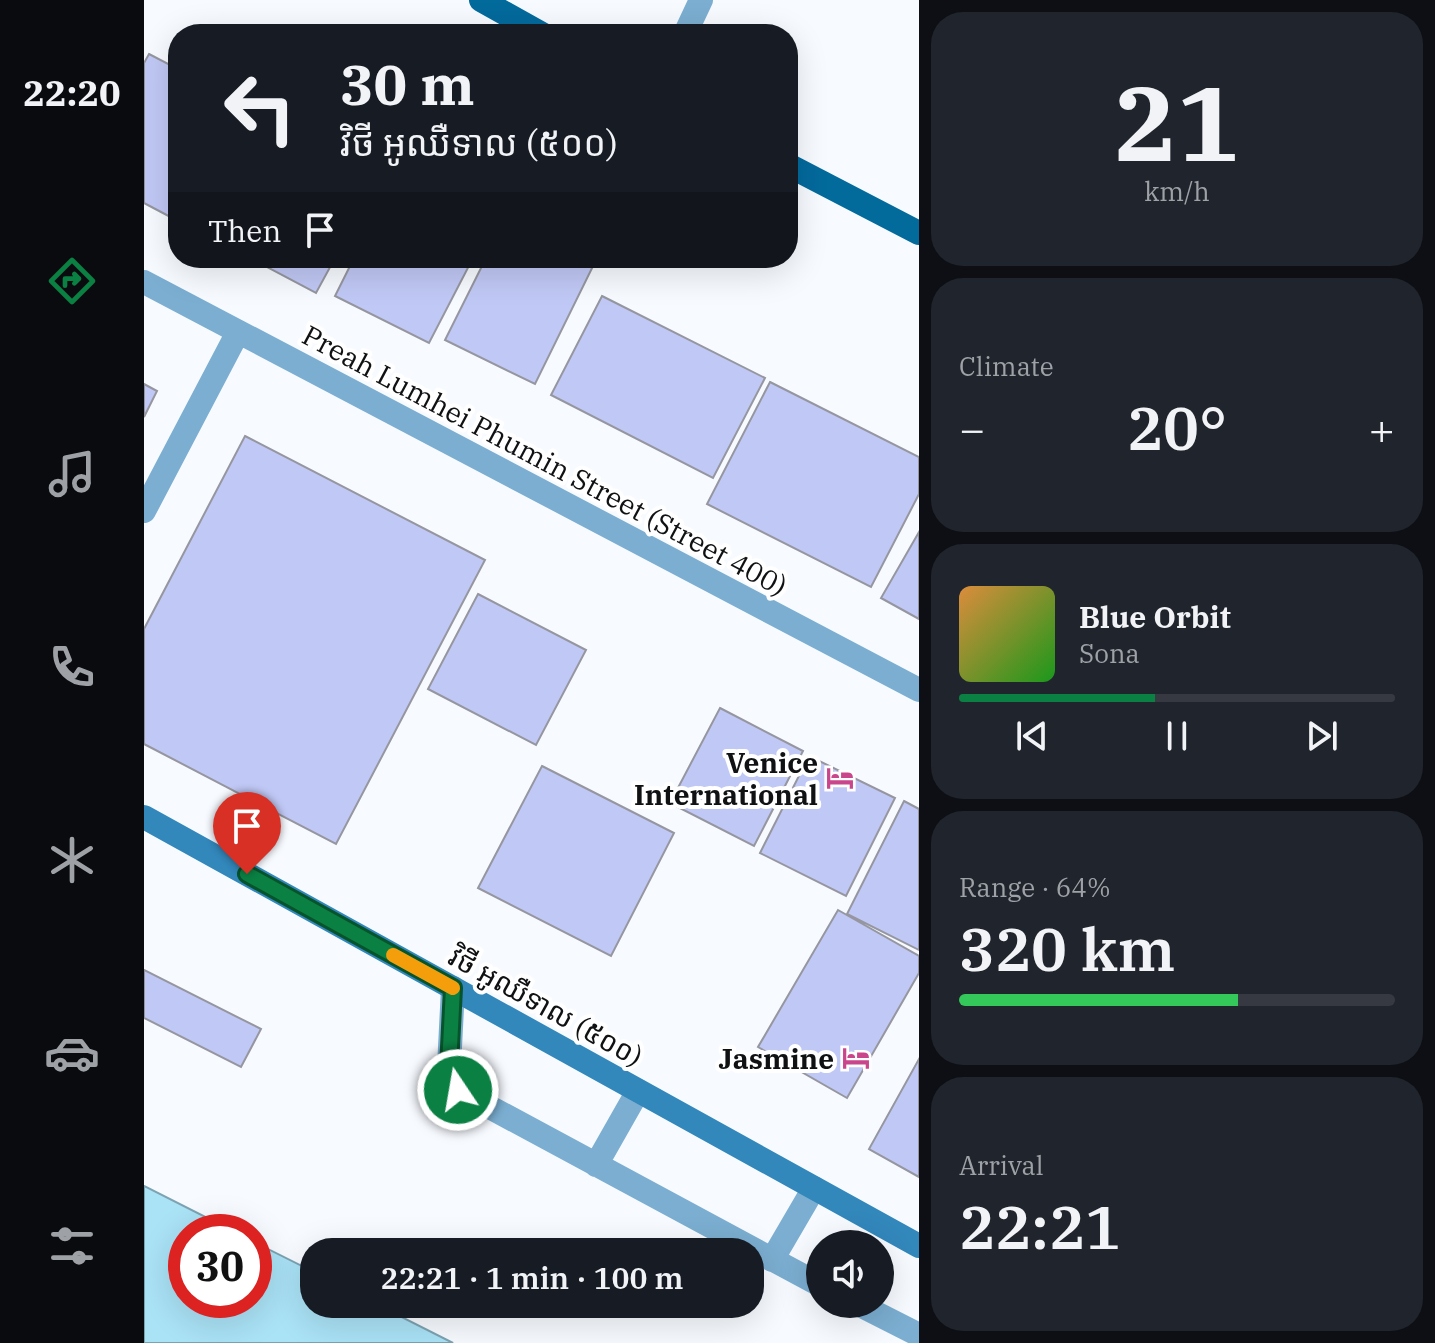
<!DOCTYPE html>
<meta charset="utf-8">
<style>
body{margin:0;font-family:"IBM Plex Serif","Noto Sans Khmer",serif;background:#20242c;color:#f1f3f6;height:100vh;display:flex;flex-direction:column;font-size:30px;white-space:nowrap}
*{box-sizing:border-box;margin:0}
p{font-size:26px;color:#9ea1a6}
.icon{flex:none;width:44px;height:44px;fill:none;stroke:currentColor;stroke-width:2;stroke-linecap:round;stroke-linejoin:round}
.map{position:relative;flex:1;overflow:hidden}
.sheet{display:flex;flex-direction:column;gap:12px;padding:12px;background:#0d0f14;width:516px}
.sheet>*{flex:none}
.guide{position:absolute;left:24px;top:24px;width:630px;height:244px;border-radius:32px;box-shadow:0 8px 32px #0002;background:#171b24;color:#f1f3f6;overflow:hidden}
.fabs{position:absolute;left:662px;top:1230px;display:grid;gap:16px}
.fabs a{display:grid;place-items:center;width:88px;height:88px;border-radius:50%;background:#171b24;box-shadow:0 8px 32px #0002;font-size:40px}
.speed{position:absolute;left:24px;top:1214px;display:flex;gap:16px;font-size:40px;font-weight:700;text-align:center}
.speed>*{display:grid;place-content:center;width:104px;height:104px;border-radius:50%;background:#171b24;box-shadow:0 8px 32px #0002;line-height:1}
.speed .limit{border:12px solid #d22;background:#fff;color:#111}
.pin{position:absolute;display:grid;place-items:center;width:68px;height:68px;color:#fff;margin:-82px -34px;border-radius:50% 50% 50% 0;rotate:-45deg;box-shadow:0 0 8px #0007}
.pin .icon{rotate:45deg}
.me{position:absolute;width:88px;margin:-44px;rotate:348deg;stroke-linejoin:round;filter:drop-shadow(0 0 6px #0008)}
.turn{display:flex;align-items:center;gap:28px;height:168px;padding:0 40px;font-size:36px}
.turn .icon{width:104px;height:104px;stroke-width:2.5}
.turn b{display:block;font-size:56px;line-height:68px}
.then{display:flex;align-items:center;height:76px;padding:0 40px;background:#0003;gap:16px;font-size:30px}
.big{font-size:60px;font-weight:600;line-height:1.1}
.sheet .widget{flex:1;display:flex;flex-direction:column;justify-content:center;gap:12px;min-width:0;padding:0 28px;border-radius:32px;background:#20242c}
.sheet .dial{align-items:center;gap:0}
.dial b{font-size:104px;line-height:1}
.song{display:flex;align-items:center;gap:24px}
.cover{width:96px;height:96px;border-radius:12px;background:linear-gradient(135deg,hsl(30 70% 55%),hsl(120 70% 35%))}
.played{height:8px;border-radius:4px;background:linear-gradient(90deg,#0b8043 45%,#363941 45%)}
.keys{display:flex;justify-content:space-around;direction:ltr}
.heat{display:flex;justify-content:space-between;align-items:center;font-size:44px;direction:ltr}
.charge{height:12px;border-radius:6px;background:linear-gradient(90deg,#34c759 64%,#363941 0)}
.trip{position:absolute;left:156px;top:1238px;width:464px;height:80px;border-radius:32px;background:#171b24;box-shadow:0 8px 32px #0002;font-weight:600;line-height:80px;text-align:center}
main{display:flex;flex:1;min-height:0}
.tab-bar{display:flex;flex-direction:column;width:144px;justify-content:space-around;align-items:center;background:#090b0e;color:#9ea1a6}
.tab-bar .icon{width:56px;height:56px}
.tab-bar .current{color:#0b8043}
.tab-bar b{font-size:36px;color:#f1f3f6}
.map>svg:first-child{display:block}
.water{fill:#aae2f6;stroke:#7ca3b2;stroke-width:2}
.building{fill:#c0c8f5;stroke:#95969f;stroke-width:2}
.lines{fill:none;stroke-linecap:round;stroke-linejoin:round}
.street{stroke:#7baed1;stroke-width:24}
.secondary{stroke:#3287bb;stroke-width:24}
.primary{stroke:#036a9c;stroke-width:24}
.route-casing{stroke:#07532c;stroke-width:20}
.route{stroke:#0b8043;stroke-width:14}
.slow{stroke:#f59e0b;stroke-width:14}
.labels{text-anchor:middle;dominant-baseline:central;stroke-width:8;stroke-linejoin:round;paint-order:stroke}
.street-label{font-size:28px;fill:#0f1113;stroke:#fff}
.poi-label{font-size:28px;font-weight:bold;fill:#0f1113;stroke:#fff;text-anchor:end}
</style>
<main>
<nav class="tab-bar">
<b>22:20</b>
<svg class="icon current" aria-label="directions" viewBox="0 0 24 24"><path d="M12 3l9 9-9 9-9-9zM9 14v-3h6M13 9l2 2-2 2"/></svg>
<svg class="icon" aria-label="music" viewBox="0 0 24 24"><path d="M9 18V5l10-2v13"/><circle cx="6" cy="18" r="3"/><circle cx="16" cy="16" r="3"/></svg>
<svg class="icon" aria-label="phone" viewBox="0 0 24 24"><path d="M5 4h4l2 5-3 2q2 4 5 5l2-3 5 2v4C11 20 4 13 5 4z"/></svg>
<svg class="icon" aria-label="climate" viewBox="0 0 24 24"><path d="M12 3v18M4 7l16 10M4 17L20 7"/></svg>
<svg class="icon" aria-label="car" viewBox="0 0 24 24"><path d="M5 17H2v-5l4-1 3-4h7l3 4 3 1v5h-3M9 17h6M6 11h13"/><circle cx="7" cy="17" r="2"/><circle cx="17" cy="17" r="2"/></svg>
<svg class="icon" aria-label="filters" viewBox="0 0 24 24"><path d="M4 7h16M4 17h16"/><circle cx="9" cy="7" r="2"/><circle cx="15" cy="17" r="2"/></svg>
</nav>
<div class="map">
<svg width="775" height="1343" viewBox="0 0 775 1343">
<rect width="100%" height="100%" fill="#f7faff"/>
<path class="water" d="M0,1186L91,1232H42V1300H110V1242L170,1272V1304H232L309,1343H0Z"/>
<path class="building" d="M5,54L34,69V221L0,203V63Z
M106,258H191L172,293Z
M210,258H329L285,343L191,296Z
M342,258H453L391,384L301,340Z
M458,296L621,378L569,478L407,395Z
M626,382L775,457V494L727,587L563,504Z
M0,384L13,391L0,417Z
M101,436L341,560L192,844L0,744V629Z
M775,532V619L737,598Z
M334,594L442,650L392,745L284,689Z
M576,708L659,751L610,846L526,803Z
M665,756L751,798L702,896L616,853Z
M398,766L530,833L467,956L334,888Z
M760,801L775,809V950L703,914Z
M694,910L775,956V973L703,1098L614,1047Z
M0,970L117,1029L97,1067L0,1018Z
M775,1059V1177L725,1149Z"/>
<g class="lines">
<path class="street" d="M541,34L557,0
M0,282L775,690
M0,511L94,332
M309,988L305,1067L314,1090L676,1285
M452,1165L494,1091
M628,1260L670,1188
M714,1304L775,1335"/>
<path class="secondary" d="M0,817L775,1246"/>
<path class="primary" d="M337,0L398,34
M644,165L775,233"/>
</g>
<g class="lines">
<g class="route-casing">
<path id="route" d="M103,874L309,988L305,1067L314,1090"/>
</g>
<use href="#route" class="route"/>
<path class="slow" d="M249,955L309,988"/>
</g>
<defs>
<g id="hotel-bare" transform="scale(2.16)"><path d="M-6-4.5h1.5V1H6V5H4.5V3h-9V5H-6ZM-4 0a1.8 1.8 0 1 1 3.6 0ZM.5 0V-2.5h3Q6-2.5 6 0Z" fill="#c9468c" stroke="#fff" stroke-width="2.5" paint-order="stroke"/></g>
</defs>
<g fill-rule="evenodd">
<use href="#hotel-bare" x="696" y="778"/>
<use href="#hotel-bare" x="712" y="1058"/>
</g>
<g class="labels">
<g class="street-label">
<text transform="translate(401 460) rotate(28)">Preah Lumhei Phumin Street (Street 400)</text>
<text transform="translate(402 1006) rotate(29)">វិថី អូឈឺទាល (៥០០)</text>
</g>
<g class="poi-label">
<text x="674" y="762">Venice<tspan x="674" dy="32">International</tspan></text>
<text x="690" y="1058">Jasmine</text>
</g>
</g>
</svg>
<div class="fabs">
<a><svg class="icon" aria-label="sound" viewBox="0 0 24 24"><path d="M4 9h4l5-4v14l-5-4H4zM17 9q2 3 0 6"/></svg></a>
</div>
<div class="speed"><div class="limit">30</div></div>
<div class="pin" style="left:103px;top:874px;background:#d93025"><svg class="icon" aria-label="arrive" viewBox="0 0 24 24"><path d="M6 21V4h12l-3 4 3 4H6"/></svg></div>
<svg class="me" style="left:314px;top:1090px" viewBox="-20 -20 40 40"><circle r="17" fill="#0b8043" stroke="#fff" stroke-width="3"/><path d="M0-11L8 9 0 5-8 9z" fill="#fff"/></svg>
<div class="trip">22:21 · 1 min · 100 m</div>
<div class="guide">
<div class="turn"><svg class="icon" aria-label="left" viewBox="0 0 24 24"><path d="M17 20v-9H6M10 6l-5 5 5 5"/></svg><div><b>30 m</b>វិថី អូឈឺទាល (៥០០)</div></div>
<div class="then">Then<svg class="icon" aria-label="arrive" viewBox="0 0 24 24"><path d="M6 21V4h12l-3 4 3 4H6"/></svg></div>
</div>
</div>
<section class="sheet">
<div class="widget dial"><b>21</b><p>km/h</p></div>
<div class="widget"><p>Climate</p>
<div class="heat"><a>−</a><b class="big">20°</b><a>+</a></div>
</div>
<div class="widget">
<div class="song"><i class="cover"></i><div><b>Blue Orbit</b><p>Sona</p></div></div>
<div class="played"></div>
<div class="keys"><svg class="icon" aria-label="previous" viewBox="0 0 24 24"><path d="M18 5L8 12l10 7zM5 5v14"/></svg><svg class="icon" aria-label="pause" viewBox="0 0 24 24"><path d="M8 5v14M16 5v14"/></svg><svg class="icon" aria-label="next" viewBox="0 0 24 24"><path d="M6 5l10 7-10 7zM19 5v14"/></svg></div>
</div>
<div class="widget"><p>Range · 64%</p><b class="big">320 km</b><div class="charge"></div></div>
<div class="widget"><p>Arrival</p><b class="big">22:21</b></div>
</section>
</main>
